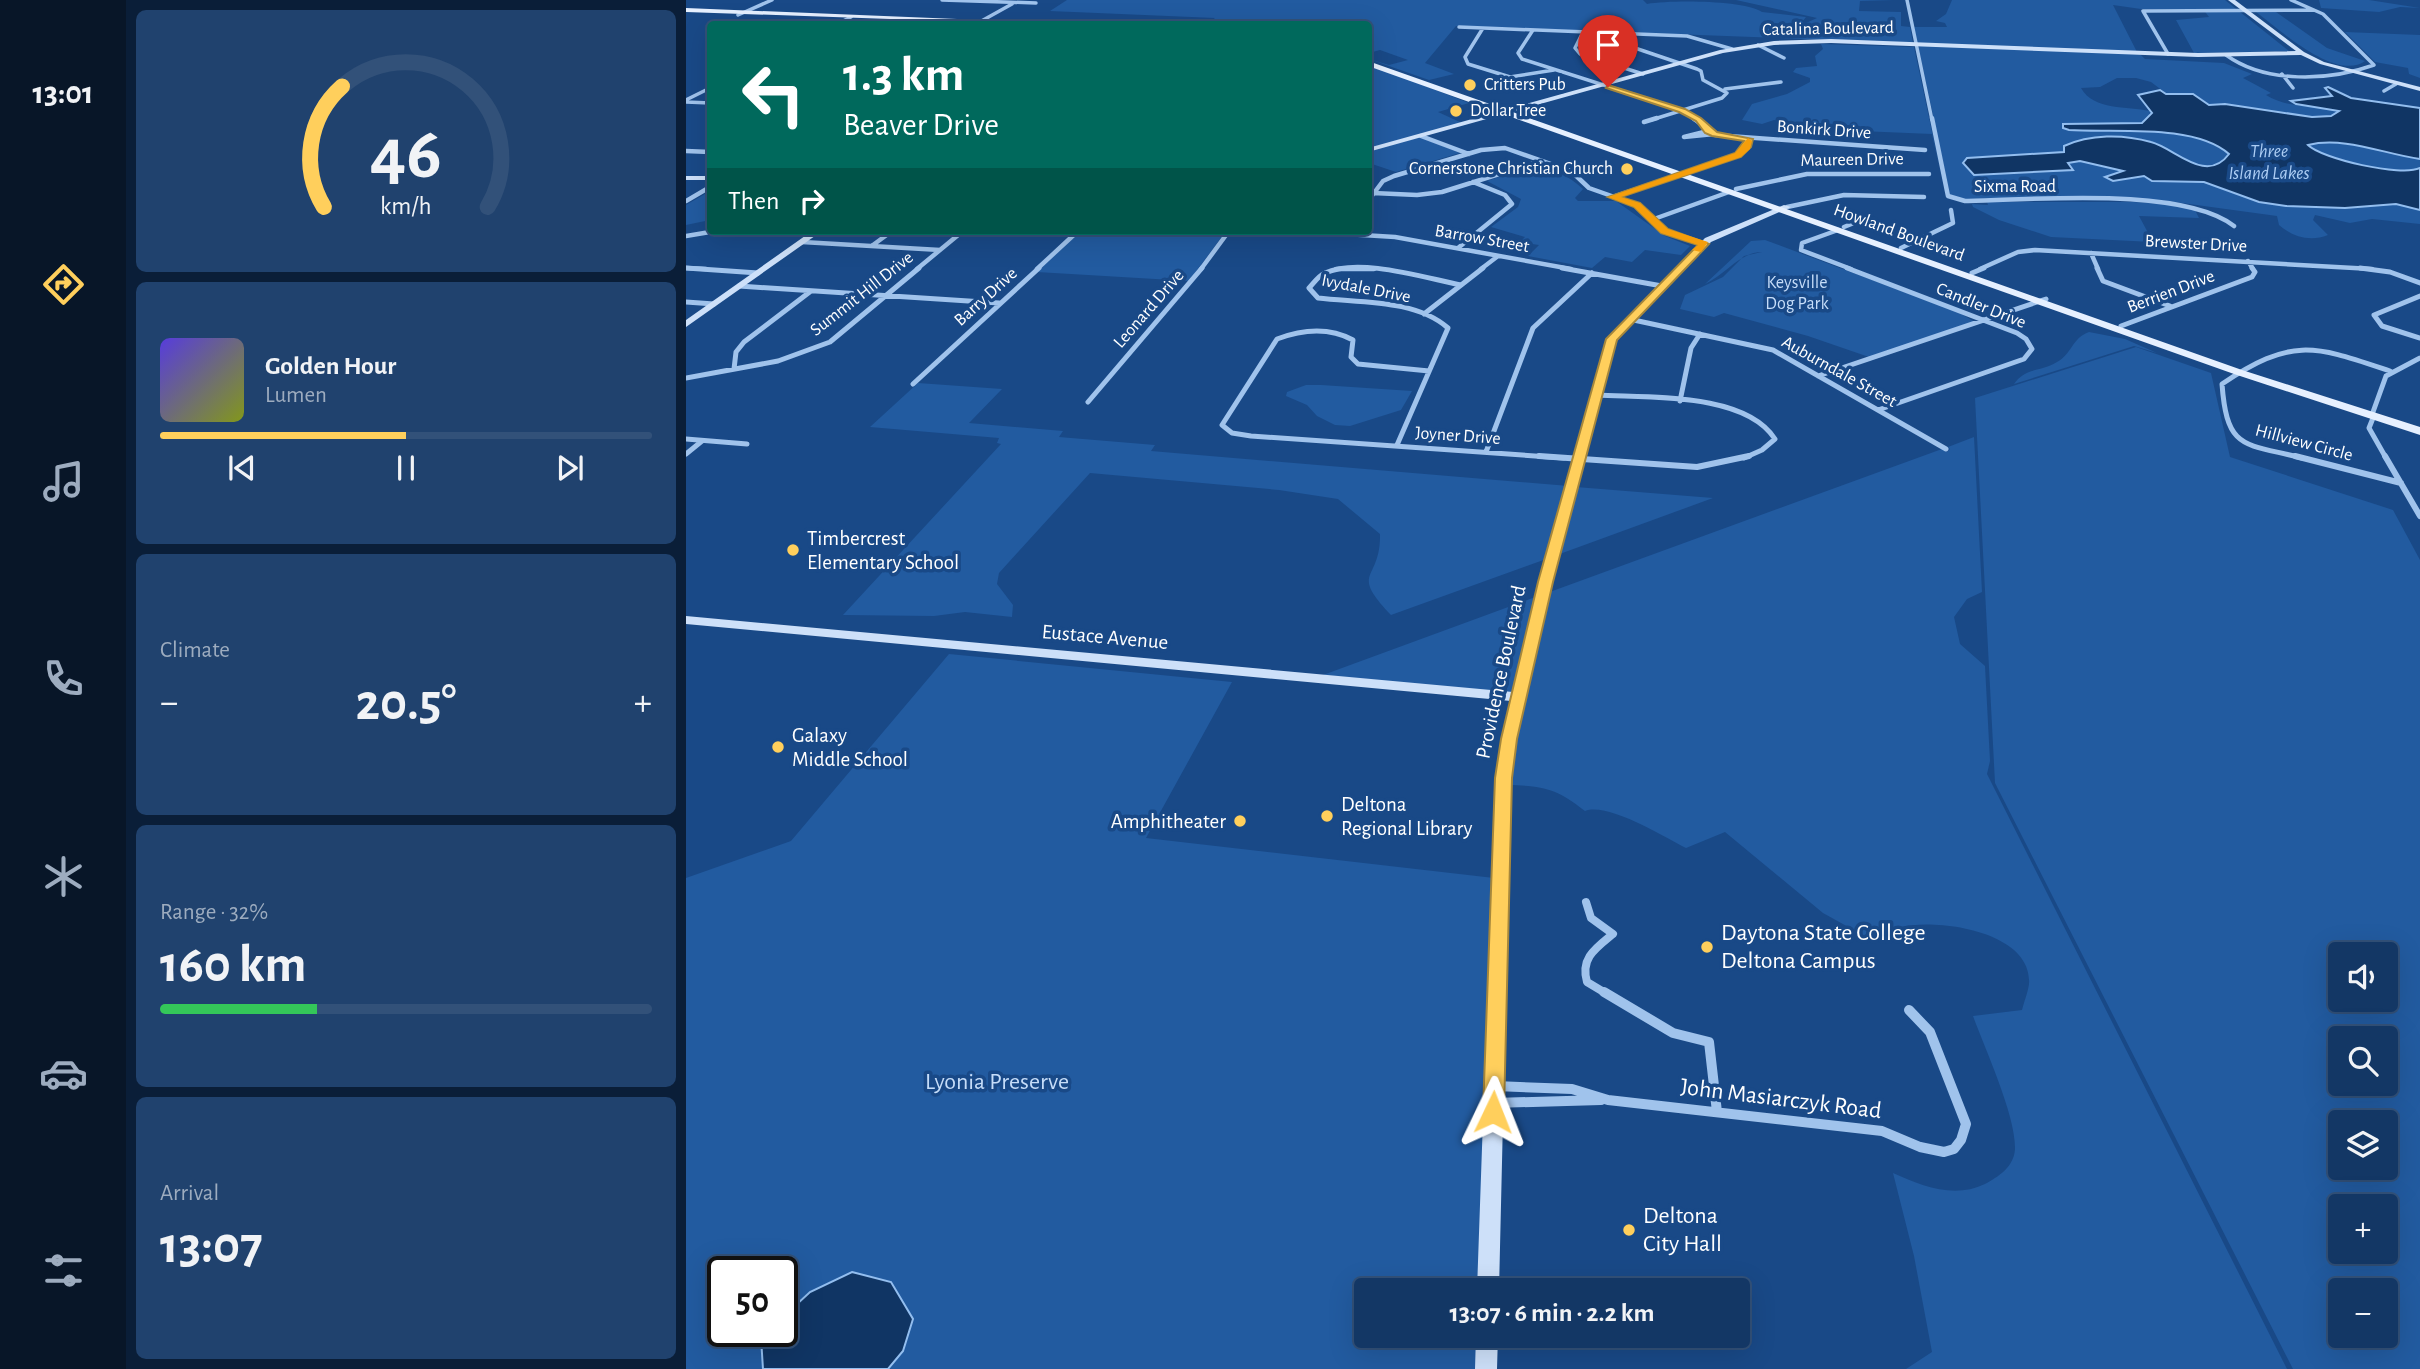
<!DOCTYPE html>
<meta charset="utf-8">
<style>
body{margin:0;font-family:"Alegreya Sans",sans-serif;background:#20426e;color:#f1f3f6;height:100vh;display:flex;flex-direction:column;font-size:26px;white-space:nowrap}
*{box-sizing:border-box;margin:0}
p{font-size:23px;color:#9dacbf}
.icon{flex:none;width:38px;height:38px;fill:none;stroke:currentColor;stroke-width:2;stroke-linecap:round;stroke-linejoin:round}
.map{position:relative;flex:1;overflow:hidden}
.sheet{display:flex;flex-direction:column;gap:10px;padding:10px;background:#0a1e38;width:560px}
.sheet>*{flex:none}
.hud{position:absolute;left:21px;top:21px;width:665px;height:214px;border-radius:7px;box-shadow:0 7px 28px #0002,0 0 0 2px #325179;background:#00695c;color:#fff;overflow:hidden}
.controls{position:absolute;left:1642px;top:942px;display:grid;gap:14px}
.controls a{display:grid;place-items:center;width:70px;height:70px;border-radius:7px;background:#133765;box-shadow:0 7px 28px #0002,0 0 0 2px #325179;font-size:35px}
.speed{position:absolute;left:21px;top:1256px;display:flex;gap:14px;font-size:35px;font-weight:700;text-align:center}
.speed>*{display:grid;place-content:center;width:91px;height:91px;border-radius:50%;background:#133765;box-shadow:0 7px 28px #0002,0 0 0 2px #325179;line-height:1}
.speed .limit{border:4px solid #111;border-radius:10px;background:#fff;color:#111}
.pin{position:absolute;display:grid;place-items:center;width:60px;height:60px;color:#fff;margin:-72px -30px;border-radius:50% 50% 50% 0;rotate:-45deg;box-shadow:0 0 7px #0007}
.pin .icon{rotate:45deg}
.me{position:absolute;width:77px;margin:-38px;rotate:2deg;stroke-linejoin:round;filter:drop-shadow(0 0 5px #0008)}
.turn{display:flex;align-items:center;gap:24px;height:147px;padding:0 21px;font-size:32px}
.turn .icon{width:91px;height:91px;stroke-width:2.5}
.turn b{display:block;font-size:49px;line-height:60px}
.then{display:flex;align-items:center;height:66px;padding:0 21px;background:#0003;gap:14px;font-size:26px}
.big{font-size:52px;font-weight:600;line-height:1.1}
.sheet .card{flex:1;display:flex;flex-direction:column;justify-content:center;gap:10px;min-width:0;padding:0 24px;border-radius:10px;background:#20426e}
.sheet .dial{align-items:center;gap:0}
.dial svg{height:182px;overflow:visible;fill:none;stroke:#325179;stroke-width:7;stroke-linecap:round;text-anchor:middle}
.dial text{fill:#f1f3f6;stroke:none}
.song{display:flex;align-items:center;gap:21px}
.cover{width:84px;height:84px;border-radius:10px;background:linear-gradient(135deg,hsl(250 70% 55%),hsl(70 70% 35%))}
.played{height:7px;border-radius:4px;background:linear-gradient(90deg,#ffcf5c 50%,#325179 50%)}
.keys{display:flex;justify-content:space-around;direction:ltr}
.heat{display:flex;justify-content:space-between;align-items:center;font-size:38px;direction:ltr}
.charge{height:10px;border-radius:5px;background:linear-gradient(90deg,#34c759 32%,#325179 0)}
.trip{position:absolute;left:668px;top:1278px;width:396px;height:70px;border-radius:7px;background:#133765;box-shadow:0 7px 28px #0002,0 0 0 2px #325179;font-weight:600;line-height:70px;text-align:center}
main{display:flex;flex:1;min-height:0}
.menu{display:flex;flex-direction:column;width:126px;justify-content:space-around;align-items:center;background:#081628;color:#9dacbf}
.menu .icon{width:49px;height:49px}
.menu .active{color:#ffcf5c}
.menu b{font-size:32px;color:#f1f3f6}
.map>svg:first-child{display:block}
.green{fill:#225ba0;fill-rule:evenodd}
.water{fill:#103564;stroke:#93beef;stroke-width:2}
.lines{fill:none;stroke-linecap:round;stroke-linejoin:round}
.street-far5{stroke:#a0c3ec;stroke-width:3.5}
.street-far4{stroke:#a0c3ec;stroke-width:4.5}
.street-far3{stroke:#a0c3ec;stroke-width:5}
.street-far2{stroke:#a0c3ec;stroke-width:6}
.street-far1{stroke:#a0c3ec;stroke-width:8}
.street{stroke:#a0c3ec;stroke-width:10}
.secondary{fill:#cde0f9;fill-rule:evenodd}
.primary{fill:#e6f0ff;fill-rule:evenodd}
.route{fill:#ffcf5c;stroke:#a6873c;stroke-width:2}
.slow{fill:#f59e0b}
.poi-dot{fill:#ffcf5c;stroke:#194987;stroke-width:2.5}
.labels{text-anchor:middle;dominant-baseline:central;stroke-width:7;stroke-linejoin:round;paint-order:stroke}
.far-street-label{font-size:18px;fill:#fff;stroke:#194987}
.far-poi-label{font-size:18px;fill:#fff;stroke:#194987;text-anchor:start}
.far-park-label{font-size:18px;fill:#c6ddf9;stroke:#194987}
.far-water-label{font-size:19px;font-style:italic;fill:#accdf4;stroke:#194987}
.poi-label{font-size:21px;fill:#fff;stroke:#194987;text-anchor:start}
.street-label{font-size:21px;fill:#fff;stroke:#194987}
.near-poi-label{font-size:24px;fill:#fff;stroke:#194987;text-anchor:start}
.near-park-label{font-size:24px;fill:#c6ddf9;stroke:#194987}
.near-street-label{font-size:24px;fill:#fff;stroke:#194987}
</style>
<main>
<nav class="menu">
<b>13:01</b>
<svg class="icon active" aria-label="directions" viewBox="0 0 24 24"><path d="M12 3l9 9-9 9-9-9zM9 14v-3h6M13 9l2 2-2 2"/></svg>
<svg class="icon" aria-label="music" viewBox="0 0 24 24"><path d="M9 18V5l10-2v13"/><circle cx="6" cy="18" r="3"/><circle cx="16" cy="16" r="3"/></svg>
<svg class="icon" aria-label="phone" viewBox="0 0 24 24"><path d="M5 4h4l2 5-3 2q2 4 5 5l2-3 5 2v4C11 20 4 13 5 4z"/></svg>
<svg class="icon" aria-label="climate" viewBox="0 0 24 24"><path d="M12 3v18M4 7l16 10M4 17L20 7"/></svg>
<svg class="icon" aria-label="car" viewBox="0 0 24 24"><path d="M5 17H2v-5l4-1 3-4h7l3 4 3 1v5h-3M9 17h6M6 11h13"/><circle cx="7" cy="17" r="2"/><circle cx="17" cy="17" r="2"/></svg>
<svg class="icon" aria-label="filters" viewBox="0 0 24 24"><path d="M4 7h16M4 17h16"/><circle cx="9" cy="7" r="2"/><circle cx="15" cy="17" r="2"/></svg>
</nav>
<section class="sheet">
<div class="card dial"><svg viewBox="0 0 100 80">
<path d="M14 69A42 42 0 1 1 86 69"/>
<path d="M14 69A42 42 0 0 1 22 16" stroke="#ffcf5c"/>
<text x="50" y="56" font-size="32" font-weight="700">46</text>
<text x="50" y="72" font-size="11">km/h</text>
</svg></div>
<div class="card">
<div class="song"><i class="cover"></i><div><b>Golden Hour</b><p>Lumen</p></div></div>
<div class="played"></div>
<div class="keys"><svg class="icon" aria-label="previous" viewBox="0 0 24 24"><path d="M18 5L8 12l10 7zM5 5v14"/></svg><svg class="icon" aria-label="pause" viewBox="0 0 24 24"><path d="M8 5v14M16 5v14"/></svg><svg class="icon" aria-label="next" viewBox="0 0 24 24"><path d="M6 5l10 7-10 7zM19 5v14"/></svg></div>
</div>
<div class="card"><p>Climate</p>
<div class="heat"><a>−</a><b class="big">20.5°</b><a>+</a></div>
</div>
<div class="card"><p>Range · 32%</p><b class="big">160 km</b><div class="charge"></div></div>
<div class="card"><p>Arrival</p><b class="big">13:07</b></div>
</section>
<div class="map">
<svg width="1734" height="1369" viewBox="0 0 1734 1369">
<rect width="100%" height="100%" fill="#194987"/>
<path class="green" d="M381,0H957L961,4C986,0 1056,0 1076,12L1120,17L1116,22L1120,23L1131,18L1050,0H1208L1174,1L1173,11L1215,12V26L1224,27L1227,43L770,26L739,63L768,74L743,80L683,59L703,65L722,60L694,50L683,53L682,24H521L529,18L364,11Z
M1266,0H1539L1603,51L1508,53L1490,20L1523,17L1517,9H1455L1427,5L1451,52L1231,44L1228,27H1261L1259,23L1250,21L1260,14Z
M1633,0H1683L1734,8L1714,7L1693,12L1635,8Z
M1570,12H1590L1641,48L1679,61C1650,82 1593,29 1570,12Z
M1659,32L1734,35V78L1723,74L1722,68L1689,62Z
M1135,44L1228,47L1258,188L1246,134L1150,130L1088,120L1076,124L1056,120L1066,104L1101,94L1124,82V78L1107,72L1110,68L1131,66L1129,56L1137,49Z
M1232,45L1453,53L1459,59L1538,63L1566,74L1557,78L1585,93L1580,95C1602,109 1629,105 1653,110L1654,116H1623L1539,104L1523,105L1501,93L1481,94L1465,82L1450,78H1431L1414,87L1395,88C1408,111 1441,106 1464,111L1463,118C1487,139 1527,134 1548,159L1532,168L1413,166L1458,174L1734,204V224L1686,219L1664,223L1629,215L1627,220L1642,235C1624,242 1607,237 1593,225L1591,216L1474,200L1275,199L1264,195Z
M683,64L783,103L752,112L776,123L683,149Z
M734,137L774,153L710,172L683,163V151Z
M1631,141L1668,145L1734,158V170C1698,180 1653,158 1619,148L1618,143Z
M847,165C865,166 884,177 897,189L889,198L892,201H930L979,236L1004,246L995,255L959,250L946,262L919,257L906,268L842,256L853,245L834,242L839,237L805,227L832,207L835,199L801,181Z
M24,191V220L0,225V205Z
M1301,202H1448L1507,206L1513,218L1453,216L1467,242L1365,237L1313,220L1287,207L1286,204L1302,205Z
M394,231H540L503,281L351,272Z
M1079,240L1272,312L1289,322L1183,357L1122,336L1038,313L1028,317L994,309L999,295L1037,277L1058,256L1076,252C1054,252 1039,275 1019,284L1065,241Z
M1403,332L1439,339L1471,353L1448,346L1328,384C1339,367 1356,372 1371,362C1386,354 1386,338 1403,332Z
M1450,347L1525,373L1544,457L1707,510L1734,560V1369H1607L1309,783L1289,398ZM1654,954H1699V999H1654ZM1654,1038H1699V1083H1654ZM1654,1122H1699V1167H1654ZM1654,1206H1699V1251H1654ZM1654,1290H1699V1335H1654Z
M232,383L316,389L283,423L377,431L373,437L469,445L465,451L883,486L863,558L705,615C662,570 695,582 694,534L652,499L593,490L404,473L313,573L311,584L327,605L326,617L279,612L248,616L157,615L315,444L311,443L313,438L184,427Z
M620,385H635L726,391L715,410L664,426L649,425L631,416L621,405L600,396L601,392Z
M1288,437L1296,592L1281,599L1268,617L1274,644L1299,666L1304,761L1301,774L1601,1369H1220L1246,1352L1228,1256L1207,1173C1236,1186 1268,1199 1299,1184C1312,1177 1328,1167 1329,1149C1330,1116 1299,1049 1287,1016L1336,1010C1338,1002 1342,992 1343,984C1347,931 1251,918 1214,927C1204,929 1194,935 1184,939L1137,913L1039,832L1000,848C978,837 922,802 899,811C870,788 857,786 822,785L827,739L861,593L1256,449L1261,452L1264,449L1262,447Z
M890,487L1027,498L871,555Z
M852,596L830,694L637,675Z
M263,654L546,682L460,838L808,878L793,1290H681V1335H791L790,1369H0V878L105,841ZM37,1272H96V1332H37Z"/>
<path class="water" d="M1642,87L1665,98L1734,108V159C1698,154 1658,136 1622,145C1636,159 1715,177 1734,168V210L1710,204L1659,208L1600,206L1573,202L1518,182L1466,181L1458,176L1427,181L1419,177L1437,171L1394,161L1382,163L1387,170L1288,175L1277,163L1281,158L1378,152V146C1404,134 1437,134 1465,142C1489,148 1520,185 1543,154C1508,123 1427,133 1383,130L1377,128V124L1456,123L1466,113L1452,95L1474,90L1480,94H1507L1523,105L1539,104L1626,117L1645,116L1653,111L1610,104L1605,101L1646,96L1639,88Z
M166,1272L205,1282L227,1319L217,1351L202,1369H77L75,1338L82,1332H96V1318L124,1292Z"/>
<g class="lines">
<path class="street-far5" d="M256,0L350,3
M1221,0L1246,120
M52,15L86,0
M151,24L165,17
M290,24L326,4
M773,27L1001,36L1046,49
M797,28L779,57L782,64L824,77L868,70
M847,30L832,53L836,59L996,110L1009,120
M897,32L889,48L894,54L957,74
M947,34L946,47L1011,69L1015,71L1017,80L1041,93L1036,98L965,120
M1072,45L1098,58
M1482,54L1457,11L1628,10
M1540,55C1580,84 1643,81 1688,65L1637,14L1605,0
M1596,74L1607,88
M1039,89L1095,82
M1698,91L1710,84
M0,100L24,88
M0,102L24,103"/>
<path class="street-far4" d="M1007,118L1029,135L1239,150
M1246,118L1262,196L1279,201C1345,200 1497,186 1548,226
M958,122L971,118
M1022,131L998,137L1028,134
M735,136L783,154
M0,151L24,152
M1050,189L1121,174H1243
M687,193L731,195L756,192L855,161
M927,197L1052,155L1061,147L1063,139
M0,201L24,187
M682,201L697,181L708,176L795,150L819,148L885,171L903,188L951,205L979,231L1018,244
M1101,207L1158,195L1238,197
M968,219L1043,192
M1158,227L1180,218
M1152,230L1116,243L1115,250L1165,269
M610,231L709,237L885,269
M0,236L30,231
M116,242L254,250
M187,245L206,231
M772,248L826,204L819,195L787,182
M1215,248L1267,223L1265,210
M1405,253L1412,269
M1562,261L1567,269
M0,268L20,269
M231,269L277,231
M351,269L392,231
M515,269L543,231
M650,269H688
M795,269L812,256
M1294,269L1332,252L1349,250L1686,269"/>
<path class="street-far3" d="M0,268L72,273
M876,268L976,286
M1161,268L1331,333L1340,339L1346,349L1338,359L1192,410
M1411,268L1417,281L1484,306
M1674,268L1704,272L1734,283
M1286,273L1298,268
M53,286L313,303
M1734,296L1688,315L1696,326L1734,338
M0,302L28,304
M738,314L797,268
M943,319L1087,350L1260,449
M1435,326L1566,277L1569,272L1566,268
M48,369L50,352L58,342L125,291
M743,371L672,364L665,357L667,340C643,327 615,330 591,339L536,425L546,433L565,436L878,458
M1132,376L1360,299
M0,378L92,361L144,342L233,268
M227,384L353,268
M911,395C962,398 1059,392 1089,439L1076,450L1058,458
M994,401L1005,348L1014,334
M402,402L516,268
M1687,412L1700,376L1734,358
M1687,418L1683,428L1700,458
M0,439L61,444
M711,445L762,328C729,299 674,303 632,298L623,288C628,283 632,276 639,273C673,257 739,278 775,285
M800,452L847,328L906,273
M0,454L16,441
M1616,458C1558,443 1541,451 1536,384C1607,336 1629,346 1704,371"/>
<path class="street-far2" d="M853,456L1011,467L1063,456
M1609,456L1715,483
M1699,456L1734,516"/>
<path class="street-far1" d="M900,902L905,918L927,934C910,948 894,958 901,982L921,994"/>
<path class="street" d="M918,992L987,1033L1023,1042L1031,1112
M809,1086L886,1089L922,1100L1196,1131L1234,1147L1258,1152L1268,1149L1275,1140L1280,1124L1244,1032L1223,1010
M808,1103L915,1100"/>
<path class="secondary" d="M1542,0H1549L1618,52L1638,62L1734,87V91L1634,64L1615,55L1512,57L1145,43L1088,45L1037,53L682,152V148L1034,50L1088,41L1145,39L1512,53L1610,51Z
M0,176H24V180H0Z
M1098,205L1105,207L1025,242L930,340L866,582L830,739L825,778L813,1290H791L809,778L825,701L0,624V616L827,692L854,582L920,339L1019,238Z
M126,231H136L0,327V320Z
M790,1335H812L811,1369H789Z"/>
<path class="primary" d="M0,8L347,22L350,24L0,12Z
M682,61L1556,370L1734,427V435L1548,374L682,66Z"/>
</g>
<path class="route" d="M922,85L999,109L1015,118L1031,132L1067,139L1065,147L1055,157L935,197L954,203L982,229L1023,244L931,340L867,582L831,739L826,778L818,1112L815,1118L807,1121L800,1118L797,1112L809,778L815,739L852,582L920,339L1012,245L975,233L948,207L922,197L1049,153L1058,141L1026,136L1019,133L1010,121L993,112L920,88Z"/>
<path class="slow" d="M1062,138L1066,141L1064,149L1055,157L935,197L954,203L982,229L1022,242L1015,252L1006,250L1012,245L975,233L948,207L922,197L1049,153Z"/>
<g class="poi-dot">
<circle cx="784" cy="85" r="7"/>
<circle cx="770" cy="111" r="7"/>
<circle cx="941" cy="169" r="7"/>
<circle cx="107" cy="550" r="7"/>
<circle cx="92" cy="747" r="7"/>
<circle cx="641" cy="816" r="7"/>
<circle cx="554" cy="821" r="7"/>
<circle cx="1021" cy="947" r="7"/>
<circle cx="943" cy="1230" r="7"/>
</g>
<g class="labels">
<g class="far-street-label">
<text transform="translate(1142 29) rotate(-1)">Catalina Boulevard</text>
<text transform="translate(1138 130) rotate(4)">Bonkirk Drive</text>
<text transform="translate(1166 160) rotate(-1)">Maureen Drive</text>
<text x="1329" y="187">Sixma Road</text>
<text transform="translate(1213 233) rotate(20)">Howland Boulevard</text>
<text transform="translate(796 239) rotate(10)">Barrow Street</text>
<text transform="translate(1510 244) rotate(3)">Brewster Drive</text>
<text transform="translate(680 289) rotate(11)">Ivydale Drive</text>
<text transform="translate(1485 292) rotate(-21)">Berrien Drive</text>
<text transform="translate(176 294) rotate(-38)">Summit Hill Drive</text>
<text transform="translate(300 297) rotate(-42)">Barry Drive</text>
<text transform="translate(1295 306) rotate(22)">Candler Drive</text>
<text transform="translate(463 309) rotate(-49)">Leonard Drive</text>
<text transform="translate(1153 372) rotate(29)">Auburndale Street</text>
<text transform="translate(772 436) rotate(4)">Joyner Drive</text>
<text transform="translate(1618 443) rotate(15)">Hillview Circle</text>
</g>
<g class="far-poi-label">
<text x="798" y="85">Critters Pub</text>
<text x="784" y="111">Dollar Tree</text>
<text x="927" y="169" text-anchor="end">Cornerstone Christian Church</text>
</g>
<g class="far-park-label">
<text x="1111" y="283">Keysville<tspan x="1111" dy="21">Dog Park</tspan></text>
</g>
<g class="far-water-label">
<text x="1583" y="151">Three<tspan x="1583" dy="22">Island Lakes</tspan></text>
</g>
<g class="poi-label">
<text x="121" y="538">Timbercrest<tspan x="121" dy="24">Elementary School</tspan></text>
<text x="106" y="735">Galaxy<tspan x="106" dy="24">Middle School</tspan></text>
<text x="655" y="804">Deltona<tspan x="655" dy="24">Regional Library</tspan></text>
<text x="540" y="821" text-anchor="end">Amphitheater</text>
</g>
<g class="street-label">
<text transform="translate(419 637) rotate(5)">Eustace Avenue</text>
<text transform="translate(815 672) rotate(-78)">Providence Boulevard</text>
</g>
<g class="near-poi-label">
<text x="1035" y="933">Daytona State College<tspan x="1035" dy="28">Deltona Campus</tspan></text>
<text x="957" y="1216">Deltona<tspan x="957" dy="28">City Hall</tspan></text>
</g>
<g class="near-park-label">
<text x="311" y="1082">Lyonia Preserve</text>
</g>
<g class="near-street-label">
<text transform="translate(1095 1099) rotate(7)">John Masiarczyk Road</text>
</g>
</g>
</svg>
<div class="controls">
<a><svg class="icon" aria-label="sound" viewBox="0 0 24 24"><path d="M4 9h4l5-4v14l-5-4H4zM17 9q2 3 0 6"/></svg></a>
<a><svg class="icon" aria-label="search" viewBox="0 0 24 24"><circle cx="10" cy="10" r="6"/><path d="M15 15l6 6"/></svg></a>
<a><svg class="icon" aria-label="layers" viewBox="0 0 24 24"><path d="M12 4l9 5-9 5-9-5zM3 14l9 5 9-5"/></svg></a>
<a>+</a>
<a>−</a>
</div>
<div class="speed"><div class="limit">50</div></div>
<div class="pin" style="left:922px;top:87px;background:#d93025"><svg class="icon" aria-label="arrive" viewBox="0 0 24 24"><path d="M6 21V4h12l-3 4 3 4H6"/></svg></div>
<svg class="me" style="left:807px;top:1112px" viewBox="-20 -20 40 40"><path d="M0-17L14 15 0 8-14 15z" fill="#ffcf5c" stroke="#fff" stroke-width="4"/></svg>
<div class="trip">13:07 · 6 min · 2.2 km</div>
<div class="hud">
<div class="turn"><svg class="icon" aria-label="left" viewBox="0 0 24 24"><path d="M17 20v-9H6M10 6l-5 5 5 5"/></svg><div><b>1.3 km</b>Beaver Drive</div></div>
<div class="then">Then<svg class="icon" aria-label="right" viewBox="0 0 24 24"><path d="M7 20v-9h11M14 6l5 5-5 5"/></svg></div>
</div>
</div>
</main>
